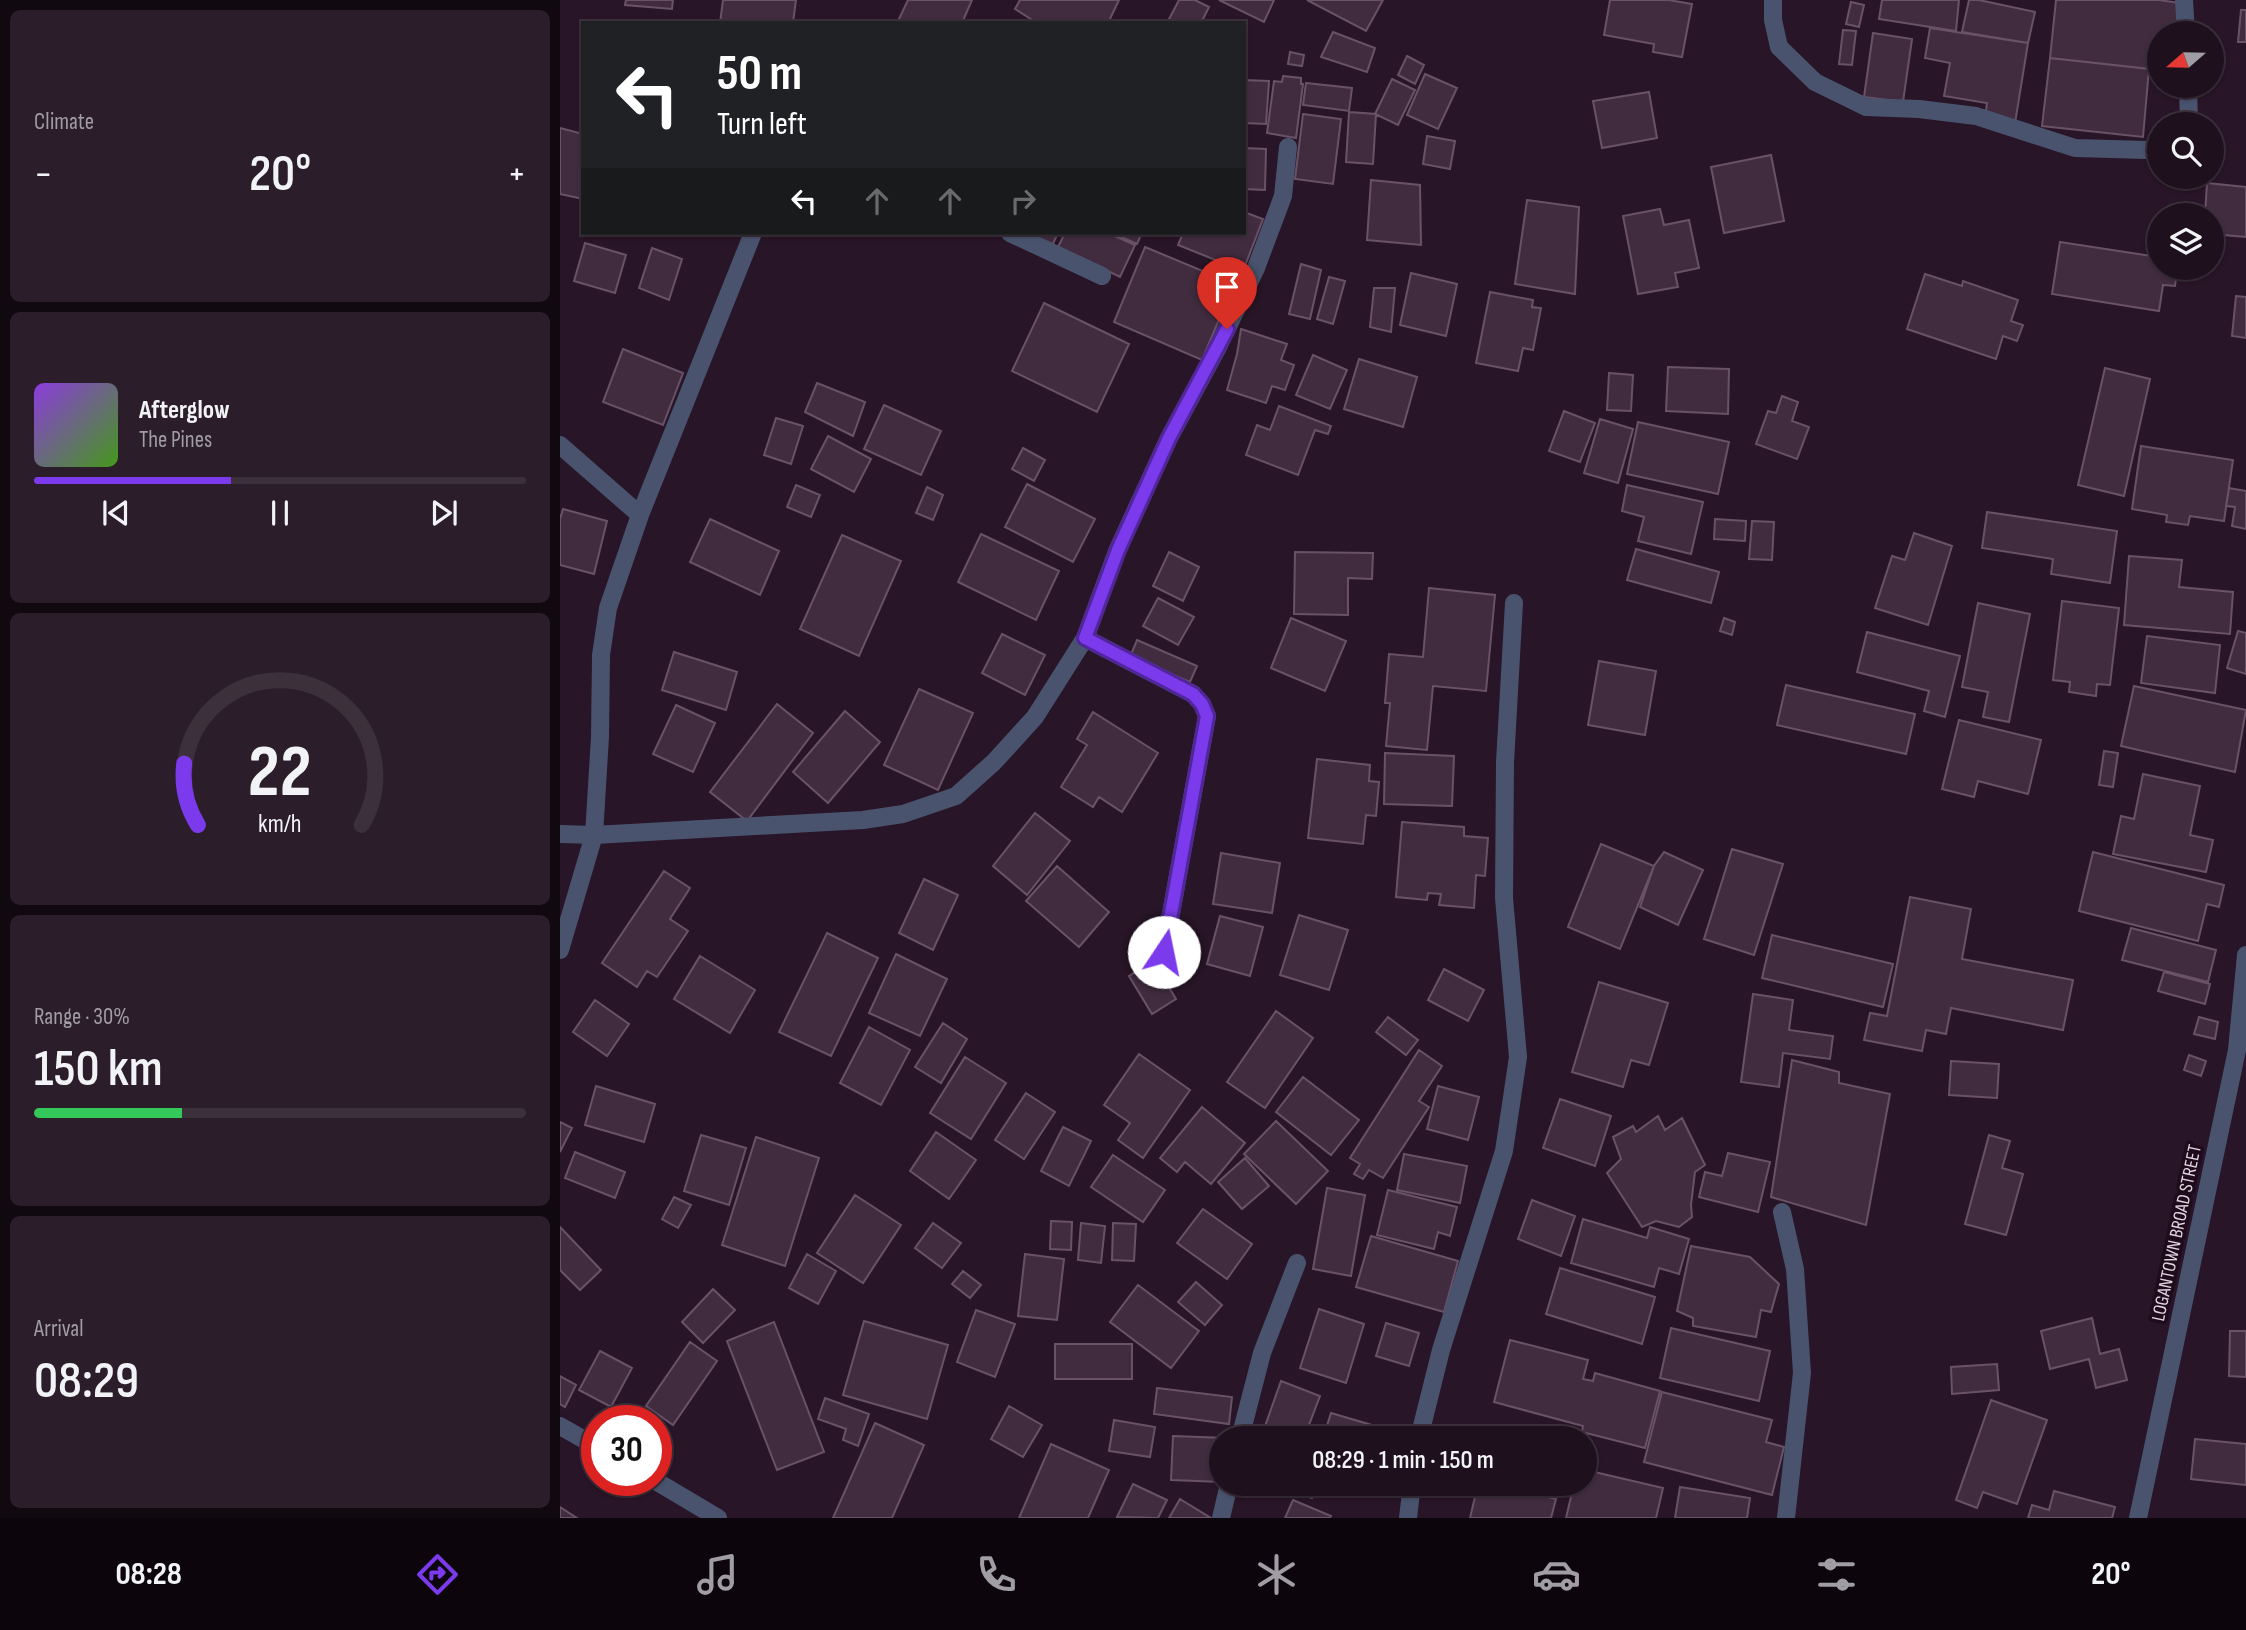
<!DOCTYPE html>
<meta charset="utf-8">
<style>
body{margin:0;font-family:"Sofia Sans Condensed",sans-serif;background:#2b1e2a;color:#f1f3f6;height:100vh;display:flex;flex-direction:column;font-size:26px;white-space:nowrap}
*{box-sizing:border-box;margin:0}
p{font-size:23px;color:#a19da4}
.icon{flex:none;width:38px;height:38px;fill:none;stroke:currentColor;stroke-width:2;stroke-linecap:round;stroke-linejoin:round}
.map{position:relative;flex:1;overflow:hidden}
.side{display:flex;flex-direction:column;gap:10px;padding:10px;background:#100910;width:560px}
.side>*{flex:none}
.hud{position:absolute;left:21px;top:21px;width:665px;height:214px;border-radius:0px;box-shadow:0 2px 5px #0004,0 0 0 2px #3c303b;background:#202124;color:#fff;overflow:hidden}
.needle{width:46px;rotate:250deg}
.tools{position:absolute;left:1587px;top:21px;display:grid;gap:14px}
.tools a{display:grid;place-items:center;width:77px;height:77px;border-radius:50%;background:#1e101d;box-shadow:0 2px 5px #0004,0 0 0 2px #3c303b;font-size:35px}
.speed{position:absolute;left:21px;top:1405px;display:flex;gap:14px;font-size:35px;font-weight:700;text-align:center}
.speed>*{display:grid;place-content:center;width:91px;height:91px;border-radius:50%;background:#1e101d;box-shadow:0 2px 5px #0004,0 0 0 2px #3c303b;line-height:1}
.speed .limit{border:10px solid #d22;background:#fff;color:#111}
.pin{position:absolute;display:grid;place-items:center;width:60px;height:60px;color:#fff;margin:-72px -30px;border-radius:50% 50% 50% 0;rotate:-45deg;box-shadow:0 0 7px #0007}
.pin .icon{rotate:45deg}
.me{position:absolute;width:77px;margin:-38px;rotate:11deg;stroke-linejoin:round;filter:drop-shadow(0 0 5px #0008)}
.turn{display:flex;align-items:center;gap:24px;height:147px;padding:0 21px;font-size:32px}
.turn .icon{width:91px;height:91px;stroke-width:2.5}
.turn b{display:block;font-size:49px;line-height:60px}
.lanes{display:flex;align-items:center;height:66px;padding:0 21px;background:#0003;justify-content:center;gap:35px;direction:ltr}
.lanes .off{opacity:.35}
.big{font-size:52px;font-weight:600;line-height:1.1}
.side .card{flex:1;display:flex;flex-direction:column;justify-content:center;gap:10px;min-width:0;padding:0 24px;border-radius:10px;background:#2b1e2a}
.side .dial{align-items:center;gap:0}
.dial svg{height:182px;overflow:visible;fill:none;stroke:#3c303b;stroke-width:7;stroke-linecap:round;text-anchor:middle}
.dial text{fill:#f1f3f6;stroke:none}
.song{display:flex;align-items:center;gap:21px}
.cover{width:84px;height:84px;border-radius:10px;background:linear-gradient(135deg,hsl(270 70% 55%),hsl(100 70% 35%))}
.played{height:7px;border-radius:4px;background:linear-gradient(90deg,#7c3aed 40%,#3c303b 40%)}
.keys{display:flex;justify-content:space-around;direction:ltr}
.heat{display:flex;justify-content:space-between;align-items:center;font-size:38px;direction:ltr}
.charge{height:10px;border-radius:5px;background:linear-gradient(90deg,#34c759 30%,#3c303b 0)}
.trip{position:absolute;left:649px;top:1426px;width:388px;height:70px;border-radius:35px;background:#1e101d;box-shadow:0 2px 5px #0004,0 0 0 2px #3c303b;font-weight:600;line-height:70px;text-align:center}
.tab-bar{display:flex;height:112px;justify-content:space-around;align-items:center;background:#0c060c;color:#a19da4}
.tab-bar .icon{width:49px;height:49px}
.tab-bar .on{color:#7c3aed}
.tab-bar b{font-size:32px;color:#f1f3f6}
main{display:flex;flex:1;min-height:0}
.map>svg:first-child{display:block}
.building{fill:#412c3f;stroke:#695267;stroke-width:2}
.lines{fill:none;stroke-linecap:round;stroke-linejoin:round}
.minor{stroke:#4a536e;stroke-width:18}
.tertiary{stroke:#4a536e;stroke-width:18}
.route-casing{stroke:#51269a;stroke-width:18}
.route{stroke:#7c3aed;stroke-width:12}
.labels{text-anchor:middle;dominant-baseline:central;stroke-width:7;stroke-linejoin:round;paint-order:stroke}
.street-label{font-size:19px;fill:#e2d4e0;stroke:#1e0c1d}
</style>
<main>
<section class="side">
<div class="card"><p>Climate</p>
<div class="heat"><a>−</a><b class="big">20°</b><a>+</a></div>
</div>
<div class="card">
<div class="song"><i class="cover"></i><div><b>Afterglow</b><p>The Pines</p></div></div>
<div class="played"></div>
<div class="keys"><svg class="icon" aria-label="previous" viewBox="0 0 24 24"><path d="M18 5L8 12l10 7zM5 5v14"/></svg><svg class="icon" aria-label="pause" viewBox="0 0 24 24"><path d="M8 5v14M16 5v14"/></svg><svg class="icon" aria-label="next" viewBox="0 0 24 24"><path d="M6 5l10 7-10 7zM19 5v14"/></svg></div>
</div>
<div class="card dial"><svg viewBox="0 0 100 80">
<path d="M14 69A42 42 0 1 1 86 69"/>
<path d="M14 69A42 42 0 0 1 8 42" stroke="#7c3aed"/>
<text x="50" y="56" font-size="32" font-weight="700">22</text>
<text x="50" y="72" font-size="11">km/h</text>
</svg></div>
<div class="card"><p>Range · 30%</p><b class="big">150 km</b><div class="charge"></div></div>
<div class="card"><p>Arrival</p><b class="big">08:29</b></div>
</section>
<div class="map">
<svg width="1686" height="1518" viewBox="0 0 1686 1518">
<rect width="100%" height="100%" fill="#281527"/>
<path class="building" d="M66,0H113L112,9L65,5Z
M163,0H236L233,23H160Z
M348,0H412L402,23H337Z
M460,0H559L548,23H477L455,9Z
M619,0H635L649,7L641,23H607Z
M659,0H714L704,22Z
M747,0H823L806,31Z
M1050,0H1109L1132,4L1122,57L1093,52L1094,44L1044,35Z
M1322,0H1399L1396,31L1319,19Z
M1409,0H1419L1475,12L1468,43L1402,32Z
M1496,0H1599L1620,3L1617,33H1600V70L1490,58Z
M1291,2L1304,5L1299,27L1286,24Z
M1681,10H1686V42H1678Z
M1370,28L1468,43L1455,123L1425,118L1427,103L1384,96L1390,63L1365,58Z
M1283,30L1296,31L1292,65L1279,64Z
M773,32L815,48L807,72L761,57Z
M1313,33L1352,39L1343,102L1304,97Z
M730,52L744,55L742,66L728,64Z
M847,56L864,65L855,84L838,75Z
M1490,58L1589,69L1583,137L1482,126Z
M865,74L897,88L878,129L847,115Z
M723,76L741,78V84H743L736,138L707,133L714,81L722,82Z
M832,79L855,90L838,125L815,114Z
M684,80L709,81L706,124L684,123Z
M746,83L792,88L789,111L743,105Z
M1089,92L1097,138L1042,148L1033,101Z
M789,112L816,114L813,164L786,162Z
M743,114L781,119L773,184L735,179Z
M0,128L23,134V199L0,194Z
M867,136L895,141L890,169L863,164Z
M684,148L706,149L705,190L684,189Z
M1211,155L1224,221L1164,233L1151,167Z
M811,180L860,185L861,245L807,240Z
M1647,183L1686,187V237L1652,234V215H1645Z
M967,200L1019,207L1015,294L955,284Z
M1100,209L1104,225L1129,220L1139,268L1115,273L1118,287L1078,294L1063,216Z
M684,212L703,219L683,271L618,245L623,233H684Z
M465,233H498L492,246Z
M505,233H548L575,245L560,277L498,247Z
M553,233H582L577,244Z
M1500,242L1598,257L1596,268L1617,271L1615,286L1603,285L1599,311L1492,294Z
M25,243L66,255L55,293L14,281Z
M585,247L674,284L642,360L554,322Z
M92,248L122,259L109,300L79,288Z
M741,264L761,270L750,319L729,314Z
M851,273L897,284L886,336L840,325Z
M1365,274L1402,286L1403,281L1458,300L1451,321L1463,325L1457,341L1443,336L1436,359L1347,329Z
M769,277L785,281L773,324L757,319Z
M814,288H835L831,332L810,327Z
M930,292L973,300L972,307L981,308L973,350L963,348L958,371L916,363Z
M1676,296L1686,297V338L1672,336Z
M484,303L569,344L537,412L452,371Z
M681,329L727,344L721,360L734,365L725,390L712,386L706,403L667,390L677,354Z
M63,349L123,373L103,425L43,402Z
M753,355L787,370L770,409L736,395Z
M799,359L857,377L843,427L784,409Z
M1108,367L1169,369L1168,414L1106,411Z
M1545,368L1590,379L1564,496L1518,485Z
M1049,373L1073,375L1071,411L1047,410Z
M257,383L305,402L293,436L245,412Z
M1222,396L1238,402L1232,421L1249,427L1237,459L1196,444L1208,411L1216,413Z
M324,405L381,431L361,475L304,449Z
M719,406L771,426L768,434L755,430L738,475L686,455L697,425L710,430Z
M1004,411L1035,423L1020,462L989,451Z
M216,418L243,426L231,464L204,455Z
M1040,419L1073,429L1058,483L1024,473Z
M1078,422L1169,442L1158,494L1067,474Z
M268,436L311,459L294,492L251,469Z
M1581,446L1673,460L1664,521L1630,516L1628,525L1606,522L1607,515L1572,509Z
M463,448L485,460L474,481L452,469Z
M467,484L535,519L513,562L445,527Z
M236,485L260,495L251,517L227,507Z
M1067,485L1143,502L1131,554L1078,541L1084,517L1062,511Z
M367,487L383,495L373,520L356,513Z
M1669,488L1686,491V529L1672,526L1675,507L1666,506Z
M3,509L47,521L34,574L0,565V519Z
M1427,512L1557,531L1550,583L1491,574L1493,559L1422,548Z
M150,519L219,551L200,595L130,562Z
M1155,519L1186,521L1185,541L1154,539Z
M1192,521L1214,522L1212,560L1189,559Z
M1354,533L1392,546L1368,625L1315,608L1332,556L1345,560Z
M421,534L499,571L476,620L398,582Z
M282,535L341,561L299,656L240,629Z
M1076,549L1159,572L1151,603L1067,580Z
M609,552L639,567L623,601L593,586Z
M735,552L813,553L812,579L788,578V615L734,614Z
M1569,556L1622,560L1619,587L1673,592L1670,634L1564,625Z
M869,588L935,595L926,691L873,686L867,750L826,746L830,703H825L829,654L863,657Z
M598,598L634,617L618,645L583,626Z
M1502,601L1559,608L1550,685L1537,684L1536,696L1509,692L1510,682L1493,680Z
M1418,603L1470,614L1449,722L1423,717L1428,692L1402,687Z
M731,618L786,641L765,691L711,668Z
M1164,618L1175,622L1172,635L1160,631Z
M1678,631L1686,633V674L1667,668Z
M1307,632L1400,656L1385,717L1364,711L1369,691L1297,672Z
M442,634L485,655L465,695L422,673Z
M1587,636L1660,645L1655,693L1581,683Z
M577,640L637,666L630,682L570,657Z
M114,652L177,672L166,710L102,690Z
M1039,661L1096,671L1085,735L1028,725Z
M1226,685L1355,714L1346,754L1217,725Z
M1574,686L1686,710L1675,772L1561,746Z
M359,689L413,713L378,790L324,765Z
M217,704L253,733L187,821L150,792Z
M116,705L155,723L133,772L93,754Z
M285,711L320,742L268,803L233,772Z
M533,712L598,753L562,812L539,797L533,807L501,787L527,745L517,739Z
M1399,720L1481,740L1468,794L1418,781L1414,797L1382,789Z
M1544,751L1558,753L1553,787L1539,785Z
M825,753L894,756L892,806L824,804Z
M757,759L810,765L809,781L819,782L816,816L806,815L803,844L748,838Z
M1583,774L1640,786L1630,835L1653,840L1646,872L1553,854L1561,816L1574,819Z
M475,813L510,841L467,895L433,866Z
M842,822L904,827V836L928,838L925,876L916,875L914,908L879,905L881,894L868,893L867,900L836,897Z
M1041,844L1094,866L1060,949L1008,927Z
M1172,849L1223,864L1194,955L1144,939Z
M1104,852L1143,870L1118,925L1080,907L1094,866Z
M1533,852L1664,885L1659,907L1647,904L1638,941L1519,911Z
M661,853L720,863L712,913L653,904Z
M497,866L549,912L519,947L466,901Z
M104,871L130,888L110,919L128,931L97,977L87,971L77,987L42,963Z
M364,879L398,895L373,950L339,933Z
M1350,897L1411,909L1402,959L1513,980L1503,1030L1391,1008L1386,1034L1366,1030L1362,1051L1304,1040L1310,1013L1327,1016Z
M739,915L788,930L769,990L720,975Z
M660,916L703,927L690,976L647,964Z
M1571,928L1656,950L1648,982L1562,960Z
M267,933L318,958L271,1056L219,1032Z
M1212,935L1333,964L1323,1007L1202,978Z
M336,954L387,979L360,1036L309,1013Z
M140,956L195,990L170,1033L114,999Z
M593,961L616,999L592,1014L569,976Z
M884,969L924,990L908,1021L868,1000Z
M1604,972L1650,984L1645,1004L1598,991Z
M1039,982L1108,1003L1089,1065L1071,1060L1063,1087L1012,1072Z
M1193,994L1233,1000L1229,1030L1273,1036L1270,1059L1223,1053L1219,1087L1181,1082Z
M35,1000L69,1024L47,1056L13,1032Z
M716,1011L753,1038L705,1108L667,1082Z
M828,1017L858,1040L846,1055L816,1032Z
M1639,1017L1658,1022L1655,1039L1634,1034Z
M383,1023L407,1039L381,1083L355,1067Z
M309,1027L350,1050L321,1105L280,1083Z
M859,1050L882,1066L859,1101L869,1107L823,1178L809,1170L803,1179L794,1174L800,1164L790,1158Z
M579,1054L630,1090L583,1158L558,1140L570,1123L544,1105Z
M1629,1055L1646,1061L1641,1076L1624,1070Z
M405,1057L446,1083L411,1139L370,1113Z
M1232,1060L1279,1072V1083L1330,1094L1306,1225L1211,1197Z
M1391,1061L1439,1064L1437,1098L1389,1095Z
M743,1077L799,1120L771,1155L716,1112Z
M36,1086L95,1104L84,1142L25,1125Z
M878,1086L919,1097L908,1140L867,1129Z
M466,1093L495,1112L464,1159L435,1140Z
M1000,1099L1051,1116L1035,1166L983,1148Z
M642,1107L685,1143L651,1184L625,1162L617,1172L600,1158Z
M1098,1116L1105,1130L1122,1118L1145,1165L1135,1172L1131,1205L1132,1217L1119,1227L1096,1221L1082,1227L1047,1173L1061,1159L1053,1137L1073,1126L1076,1132Z
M716,1121L768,1171L736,1204L684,1154Z
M0,1122L12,1128L0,1152Z
M503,1127L531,1141L509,1186L481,1171Z
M376,1132L416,1160L389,1199L350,1171Z
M141,1135L186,1148L169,1205L124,1191Z
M1429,1135L1450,1141L1442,1168L1463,1174L1446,1235L1405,1224Z
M196,1137L259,1158L225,1266L162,1245Z
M15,1152L65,1172L55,1198L5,1178Z
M1168,1153L1210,1162L1198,1212L1139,1197L1145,1172L1162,1176Z
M844,1154L907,1166L900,1203L837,1190Z
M553,1155L605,1190L583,1222L531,1187Z
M685,1158L709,1186L682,1209L658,1182Z
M767,1188L805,1195L791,1276L753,1269Z
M828,1190L897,1207L890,1236L878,1232L874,1249L817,1235Z
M295,1195L341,1225L303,1283L257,1253Z
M114,1197L131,1205L118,1228L102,1219Z
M972,1200L1015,1216L1001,1256L958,1239Z
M643,1209L692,1244L667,1279L617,1243Z
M1023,1219L1087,1238L1090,1227L1129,1239L1119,1274L1099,1268L1094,1287L1011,1263Z
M491,1221L512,1222L511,1250L490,1249Z
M373,1223L401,1243L382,1268L355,1248Z
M521,1223L545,1226L541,1263L518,1260Z
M553,1223L576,1224L574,1261L552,1260Z
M0,1227L41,1270L20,1290L0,1270Z
M811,1236L898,1261L884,1312L796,1287Z
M1131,1246L1190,1257L1219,1284L1211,1312L1201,1310L1196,1337L1133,1326V1318L1117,1311Z
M247,1254L276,1271L258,1304L229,1288Z
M465,1254L504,1259L497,1320L458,1316Z
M1000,1268L1095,1297L1082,1344L986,1314Z
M403,1271L421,1285L410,1298L392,1284Z
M636,1282L662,1305L645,1325L618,1302Z
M578,1285L639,1331L611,1368L550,1322Z
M153,1289L175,1310L143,1343L122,1322Z
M759,1309L804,1324L786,1383L740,1368Z
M416,1310L455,1324L435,1377L397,1362Z
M1532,1318L1540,1354L1559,1349L1567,1380L1536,1388L1529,1359L1490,1369L1481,1331Z
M304,1321L388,1345L367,1419L283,1395Z
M214,1322L264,1452L217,1470L167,1341Z
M826,1323L859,1333L849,1366L816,1356Z
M1111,1328L1210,1351L1199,1401L1100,1378Z
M1670,1331H1686V1377L1669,1376Z
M950,1340L1028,1360L1023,1379L1033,1381L1035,1373L1100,1391L1085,1448L1022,1432L1023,1426L934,1402Z
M130,1342L157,1361L113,1425L86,1406Z
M495,1344H572V1379H495Z
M40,1351L72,1368L51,1407L19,1390Z
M1437,1364L1439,1390L1392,1394L1391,1367Z
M0,1376L16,1385L5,1407L0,1404Z
M721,1381L760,1396L744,1438H729L704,1429Z
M597,1388L672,1397L669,1424L594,1414Z
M1102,1392L1212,1420L1206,1442L1224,1447L1212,1495L1084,1462Z
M265,1398L309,1414L298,1446L283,1440L286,1429L258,1419Z
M1431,1400L1487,1420L1457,1504L1423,1492L1417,1508L1396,1500Z
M449,1406L482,1425L463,1457L431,1439Z
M71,1411L85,1421H66Z
M771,1413L839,1433L837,1438H763Z
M554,1420L595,1427L590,1457L549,1451Z
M315,1423L364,1445L332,1518H273Z
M96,1429L110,1438L96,1463Z
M613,1436L667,1438H662V1482L611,1480Z
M1635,1439L1686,1444V1485L1631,1479Z
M491,1444L549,1470L528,1518H459Z
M1026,1470L1103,1488L1096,1518H1006L1014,1484H1026Z
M573,1484L607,1500L598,1518L557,1517Z
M703,1484H756L752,1498Z
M918,1484H935L996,1499L991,1518H910Z
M971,1484H999L998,1490Z
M1120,1487L1190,1498L1187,1518H1115Z
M1494,1491L1555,1507L1552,1518H1468L1472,1505L1489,1510Z
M620,1499L651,1518H609Z
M733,1500L771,1516L770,1518H725Z
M0,1507L17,1518H0Z"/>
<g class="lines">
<path class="minor" d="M1213,0V20L1219,47L1255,82L1306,107L1359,109L1416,116L1515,148L1587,150L1600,147
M1624,0L1626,33
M1628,86L1629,124
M450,233L542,276
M0,445L80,515
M525,638L633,694L642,704L647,716L604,952
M0,834L34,835L303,820L343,814L396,796L434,762L475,717L525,638L558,549L609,438L657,349L696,268L723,196L728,147
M0,950L34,835L40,737L41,655L48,608L80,515L193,233
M1222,1212L1235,1269L1242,1373L1226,1518
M680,1438L702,1353L737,1263
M859,1438L881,1350L944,1151L958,1057L944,898L945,762L954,603
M661,1518L669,1484
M848,1518L852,1484
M1578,1518L1677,1050L1686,955"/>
<path class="tertiary" d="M0,1426L37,1447
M94,1480L158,1518"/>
</g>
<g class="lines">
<g class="route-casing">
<path id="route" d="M604,952L647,716L642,704L633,694L525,638L558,550L609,438L667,329"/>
</g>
<use href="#route" class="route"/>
</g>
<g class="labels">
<g class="street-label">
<text transform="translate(1617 1233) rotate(-78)">LOGANTOWN BROAD STREET</text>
</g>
</g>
</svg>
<div class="tools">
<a><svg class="needle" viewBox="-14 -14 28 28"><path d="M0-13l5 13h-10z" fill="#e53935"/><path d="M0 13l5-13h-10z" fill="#a19da4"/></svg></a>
<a><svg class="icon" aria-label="search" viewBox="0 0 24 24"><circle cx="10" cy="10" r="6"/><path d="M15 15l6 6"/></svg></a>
<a><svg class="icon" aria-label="layers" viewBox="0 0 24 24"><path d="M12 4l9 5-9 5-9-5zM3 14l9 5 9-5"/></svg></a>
</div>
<div class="speed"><div class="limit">30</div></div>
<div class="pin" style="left:667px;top:329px;background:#d93025"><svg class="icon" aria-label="arrive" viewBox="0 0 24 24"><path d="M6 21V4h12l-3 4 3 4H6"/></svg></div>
<svg class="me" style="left:604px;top:952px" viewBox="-20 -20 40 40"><circle r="19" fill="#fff"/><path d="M0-13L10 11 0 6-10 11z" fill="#7c3aed"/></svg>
<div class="trip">08:29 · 1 min · 150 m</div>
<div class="hud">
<div class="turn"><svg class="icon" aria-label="left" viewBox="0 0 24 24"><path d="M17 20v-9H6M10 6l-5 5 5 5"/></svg><div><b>50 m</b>Turn left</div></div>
<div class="lanes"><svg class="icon" aria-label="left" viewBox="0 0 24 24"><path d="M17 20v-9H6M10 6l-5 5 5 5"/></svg><svg class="icon off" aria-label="ahead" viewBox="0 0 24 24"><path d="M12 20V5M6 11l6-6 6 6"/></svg><svg class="icon off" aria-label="ahead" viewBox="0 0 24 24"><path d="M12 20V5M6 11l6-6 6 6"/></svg><svg class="icon off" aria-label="right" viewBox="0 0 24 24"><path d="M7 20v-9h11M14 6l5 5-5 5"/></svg></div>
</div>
</div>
</main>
<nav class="tab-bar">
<b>08:28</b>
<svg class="icon on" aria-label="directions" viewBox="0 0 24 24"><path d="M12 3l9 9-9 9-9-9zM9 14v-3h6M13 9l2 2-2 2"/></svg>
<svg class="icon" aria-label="music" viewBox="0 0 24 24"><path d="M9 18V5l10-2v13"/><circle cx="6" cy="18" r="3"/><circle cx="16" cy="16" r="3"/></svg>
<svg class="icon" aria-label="phone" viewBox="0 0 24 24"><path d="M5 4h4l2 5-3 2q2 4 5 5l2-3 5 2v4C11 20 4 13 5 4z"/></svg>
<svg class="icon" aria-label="climate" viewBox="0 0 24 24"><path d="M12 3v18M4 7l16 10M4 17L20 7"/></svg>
<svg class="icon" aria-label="car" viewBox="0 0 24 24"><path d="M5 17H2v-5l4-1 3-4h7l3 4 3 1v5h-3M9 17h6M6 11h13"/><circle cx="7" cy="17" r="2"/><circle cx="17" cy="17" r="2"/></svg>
<svg class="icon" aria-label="filters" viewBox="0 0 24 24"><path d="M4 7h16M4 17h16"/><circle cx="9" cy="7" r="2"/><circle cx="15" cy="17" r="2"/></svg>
<b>20°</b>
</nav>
